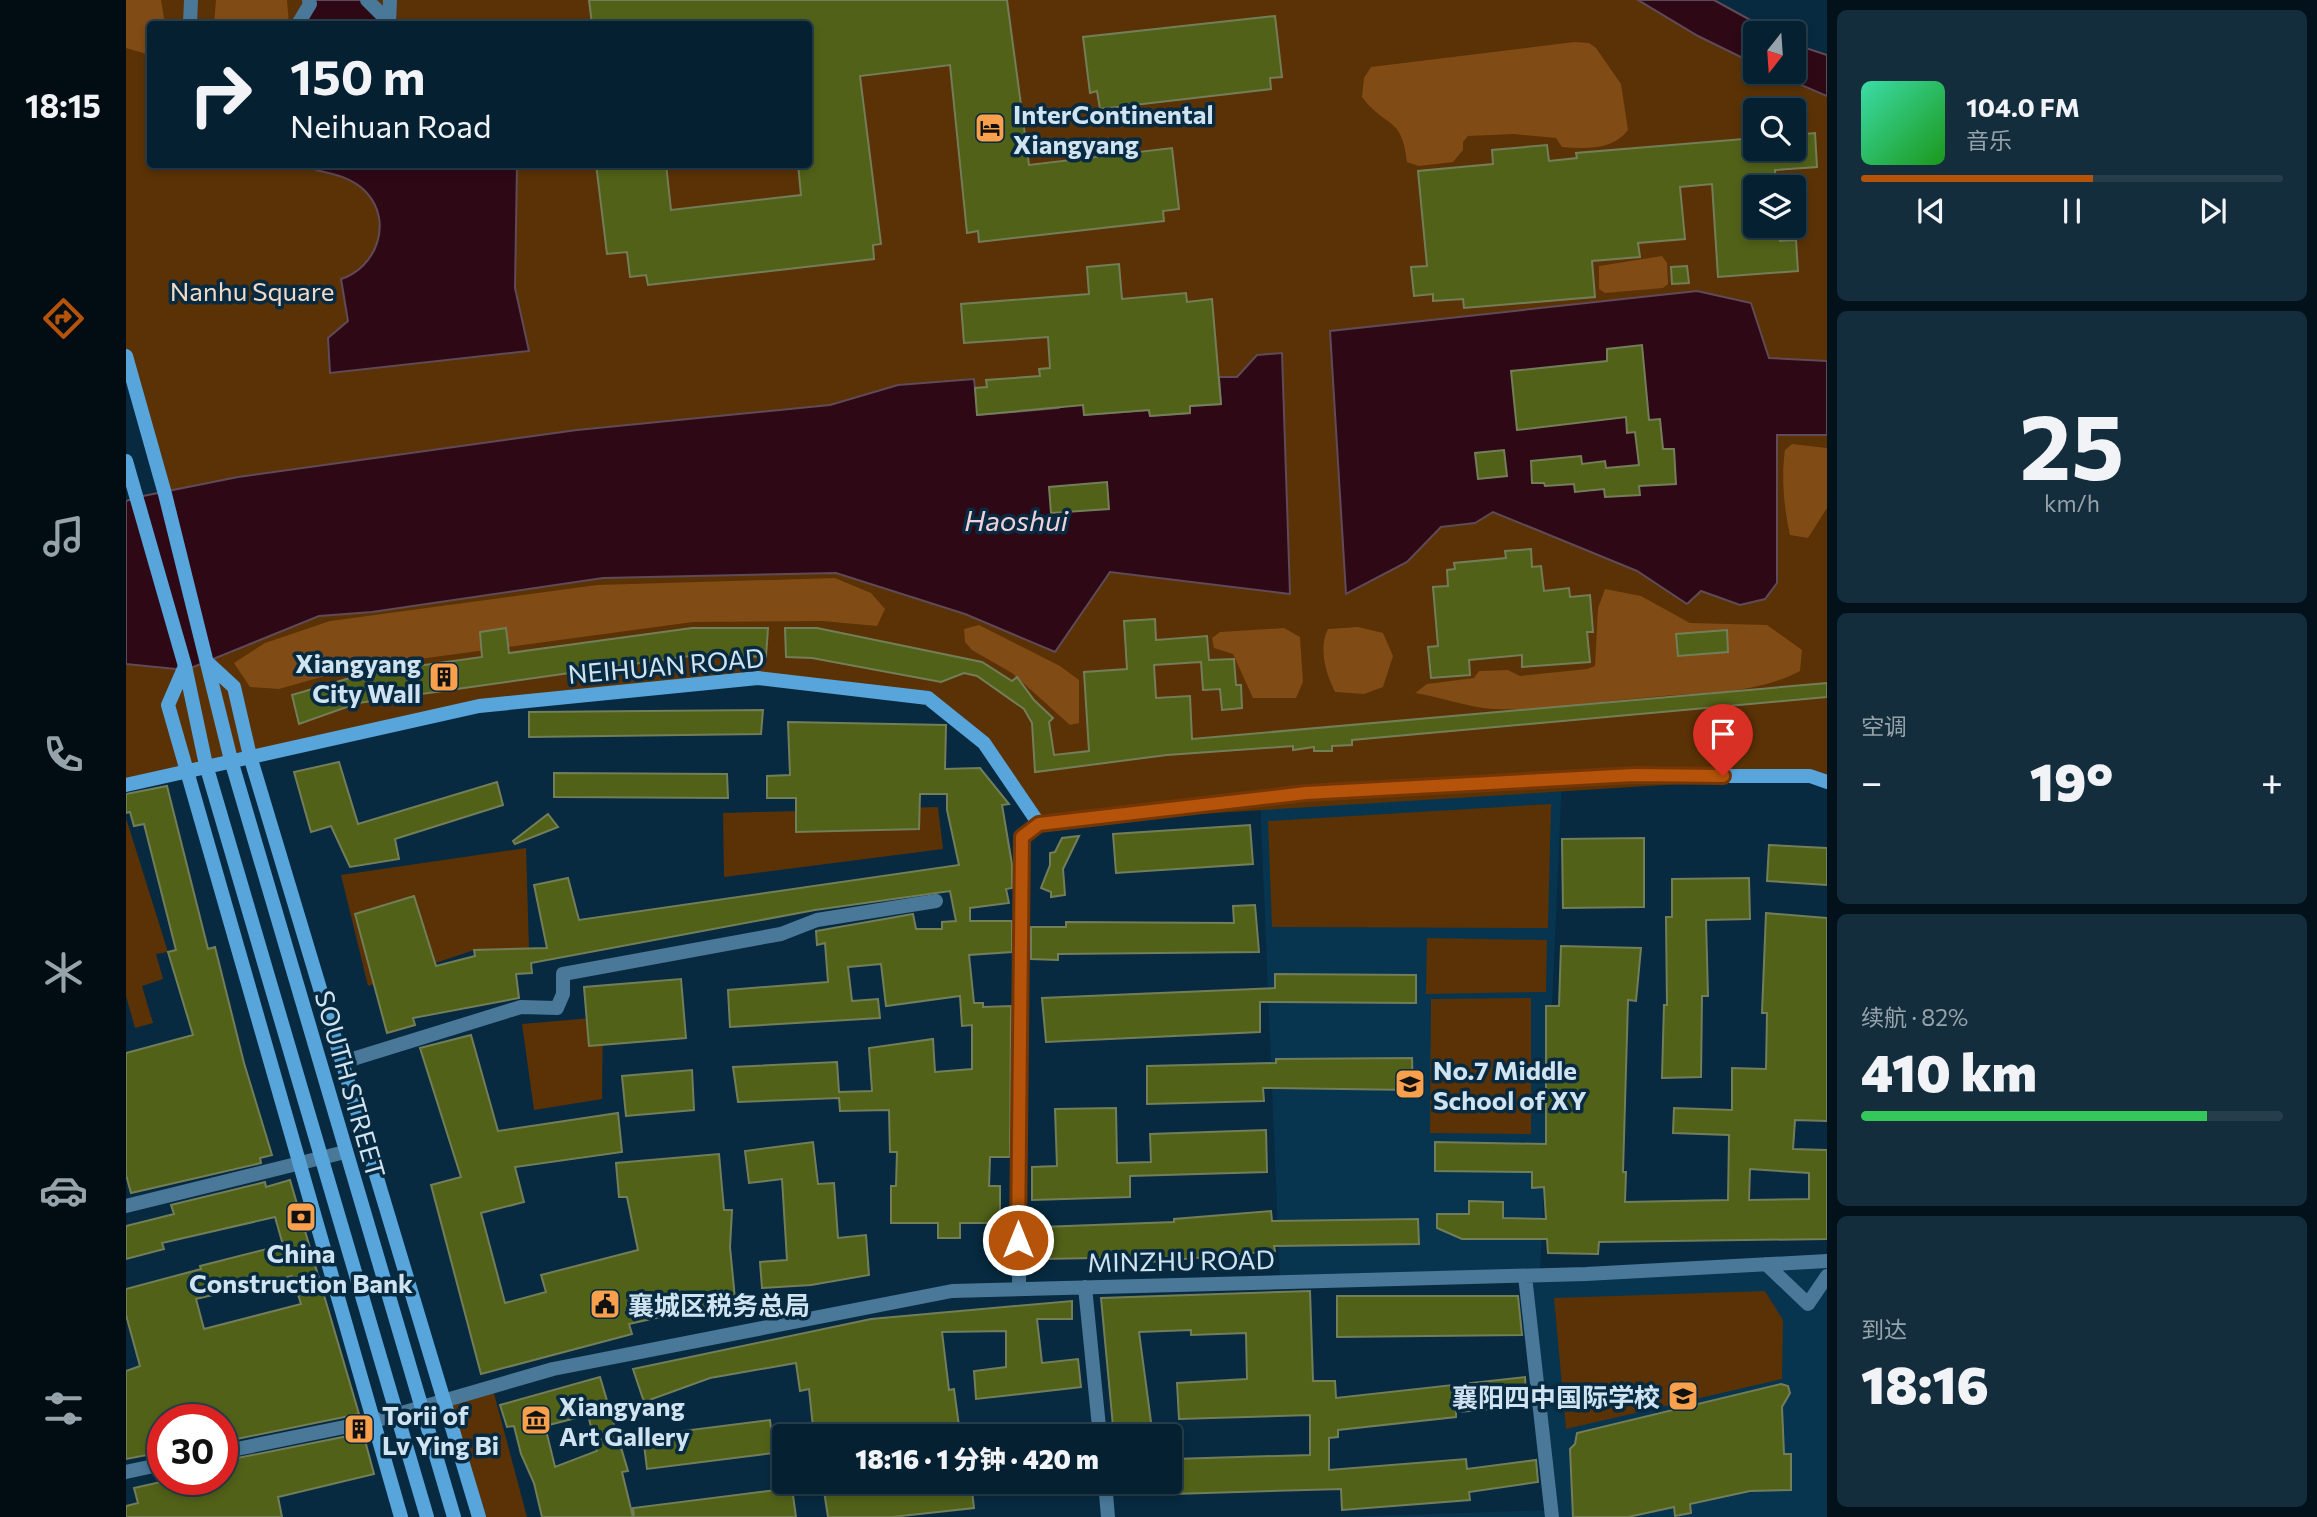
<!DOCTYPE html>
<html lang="zh">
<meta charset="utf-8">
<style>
body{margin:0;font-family:Commissioner,"Noto Sans SC",sans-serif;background:#132d3c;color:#f1f3f6;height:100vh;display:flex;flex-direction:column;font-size:26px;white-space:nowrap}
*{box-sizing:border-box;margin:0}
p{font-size:23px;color:#97a3ab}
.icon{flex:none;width:38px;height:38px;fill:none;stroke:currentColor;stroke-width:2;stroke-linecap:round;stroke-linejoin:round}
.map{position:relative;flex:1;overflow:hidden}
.details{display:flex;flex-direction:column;gap:10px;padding:10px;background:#03121a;width:490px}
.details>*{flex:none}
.banner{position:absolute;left:21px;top:21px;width:665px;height:147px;border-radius:7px;box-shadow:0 4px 10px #0003,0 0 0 2px #263e4c;background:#052030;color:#f1f3f6;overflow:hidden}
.needle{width:46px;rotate:197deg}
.buttons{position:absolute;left:1617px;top:21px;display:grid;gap:14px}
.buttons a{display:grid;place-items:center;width:63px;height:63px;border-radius:7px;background:#052030;box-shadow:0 4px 10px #0003,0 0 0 2px #263e4c;font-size:35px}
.speed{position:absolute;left:21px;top:1404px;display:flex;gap:14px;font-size:35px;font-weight:700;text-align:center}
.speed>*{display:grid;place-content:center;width:91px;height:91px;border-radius:50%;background:#052030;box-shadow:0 4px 10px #0003,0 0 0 2px #263e4c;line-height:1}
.speed .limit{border:10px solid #d22;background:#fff;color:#111}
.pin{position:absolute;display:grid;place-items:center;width:60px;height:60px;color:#fff;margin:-72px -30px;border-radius:50% 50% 50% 0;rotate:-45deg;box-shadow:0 0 7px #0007}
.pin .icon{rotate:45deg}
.me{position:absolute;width:77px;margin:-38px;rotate:0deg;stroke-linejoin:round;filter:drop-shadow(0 0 5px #0008)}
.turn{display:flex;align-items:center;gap:24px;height:147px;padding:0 28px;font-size:32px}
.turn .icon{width:91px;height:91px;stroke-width:2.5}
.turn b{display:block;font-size:49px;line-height:60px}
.big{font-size:52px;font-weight:800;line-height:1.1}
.details .tile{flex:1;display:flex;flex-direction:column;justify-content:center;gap:10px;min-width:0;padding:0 24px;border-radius:10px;background:#132d3c}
.details .dial{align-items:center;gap:0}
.dial b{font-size:91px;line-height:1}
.song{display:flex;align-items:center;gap:21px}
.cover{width:84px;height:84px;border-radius:10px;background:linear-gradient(135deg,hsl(160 70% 55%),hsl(120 70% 35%))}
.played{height:7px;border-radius:4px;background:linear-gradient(90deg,#b45309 55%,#263e4c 55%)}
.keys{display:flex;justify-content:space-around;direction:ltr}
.heat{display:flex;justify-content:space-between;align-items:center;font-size:38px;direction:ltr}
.charge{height:10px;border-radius:5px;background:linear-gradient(90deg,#34c759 82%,#263e4c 0)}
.trip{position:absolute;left:646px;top:1424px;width:410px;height:70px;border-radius:7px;background:#052030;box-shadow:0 4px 10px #0003,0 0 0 2px #263e4c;font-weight:800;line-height:70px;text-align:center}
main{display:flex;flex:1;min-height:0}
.tab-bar{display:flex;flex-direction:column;width:126px;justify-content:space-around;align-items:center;background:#020d13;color:#97a3ab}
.tab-bar .icon{width:49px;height:49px}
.tab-bar .active{color:#b45309}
.tab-bar b{font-size:32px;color:#f1f3f6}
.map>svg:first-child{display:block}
.built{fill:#07344e}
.green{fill:#5a3206;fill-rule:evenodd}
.forest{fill:#804b14}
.water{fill:#2f0816;stroke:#5f4a58;stroke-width:2}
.building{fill:#516118;stroke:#737e59;stroke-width:2;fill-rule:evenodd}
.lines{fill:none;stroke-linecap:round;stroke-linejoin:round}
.street{stroke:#497899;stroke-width:14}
.secondary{stroke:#57a5db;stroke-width:14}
.route-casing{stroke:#753606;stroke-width:18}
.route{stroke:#b45309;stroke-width:12}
.labels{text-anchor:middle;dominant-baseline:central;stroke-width:7;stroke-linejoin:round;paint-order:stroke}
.poi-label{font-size:26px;font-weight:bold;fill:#d0e3f1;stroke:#072a40;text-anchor:start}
.park-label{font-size:26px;fill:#f2d9c5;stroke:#072a40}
.street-label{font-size:26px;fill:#d0e3f1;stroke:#072a40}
.water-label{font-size:28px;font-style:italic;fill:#f3d1da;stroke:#072a40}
</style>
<main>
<nav class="tab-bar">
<b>18:15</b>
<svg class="icon active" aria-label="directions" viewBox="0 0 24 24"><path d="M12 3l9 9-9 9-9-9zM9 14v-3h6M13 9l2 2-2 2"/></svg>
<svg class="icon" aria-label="music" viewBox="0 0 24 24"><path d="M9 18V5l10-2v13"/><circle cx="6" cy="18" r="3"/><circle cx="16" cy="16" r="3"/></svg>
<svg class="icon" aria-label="phone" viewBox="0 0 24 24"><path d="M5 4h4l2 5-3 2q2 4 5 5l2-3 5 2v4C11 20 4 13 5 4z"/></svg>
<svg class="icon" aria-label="climate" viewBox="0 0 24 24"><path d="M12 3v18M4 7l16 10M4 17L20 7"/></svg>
<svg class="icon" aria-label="car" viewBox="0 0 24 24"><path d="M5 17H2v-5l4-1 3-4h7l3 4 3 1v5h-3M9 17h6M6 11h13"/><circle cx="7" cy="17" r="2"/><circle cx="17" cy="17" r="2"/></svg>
<svg class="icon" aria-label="filters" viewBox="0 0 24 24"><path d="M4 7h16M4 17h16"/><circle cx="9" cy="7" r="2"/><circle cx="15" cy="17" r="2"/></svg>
</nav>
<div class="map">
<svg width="1701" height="1517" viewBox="0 0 1701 1517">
<rect width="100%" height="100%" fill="#072a40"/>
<path class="built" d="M1436,780L1414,1275L1701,1261V1517H1213L1425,1510L1399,1276L1154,1282L1134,798Z"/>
<path class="green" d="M0,0H1512L1572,36L1629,64V72H1645L1701,96V361L1204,331L1220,593L1281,562L1315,527L1349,523L1367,512L1511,571L1561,604L1575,591L1614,605L1651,583V434L1701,435V782L1684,776L913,824L858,743L802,698L632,678L353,706L0,785V664L61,670L193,616L246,612L477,578L710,573L839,614L929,652L984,572L1164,594L1156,353L1131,355L1111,377L1095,404L1064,407V413L1024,416L1023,410L958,415L933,408L851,415L847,379L772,385L705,405L451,430L112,477L39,494L0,357ZM24,24H682V164H24ZM1629,110H1668V149H1629ZM1629,187H1668V226H1629Z
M1425,804L1422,928L1146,927L1142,821Z
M812,807L817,849L598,877L597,813Z
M0,818L42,952L30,954L37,979L16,986L27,1023L9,1028L0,996Z
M400,848L403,949L348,950L242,986L215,875Z
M1301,938L1421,940L1420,992L1300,994Z
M1405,998V1134L1304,1133L1305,999Z
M477,1017L476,1099L408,1110L396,1024Z
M1639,1291L1657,1320L1656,1379L1440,1429L1428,1298Z
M366,1386L401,1517H353L319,1399Z"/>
<path class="forest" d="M0,0H35L39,24H24V55L0,48Z
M90,0H161L163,24H88Z
M1448,42L1463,43L1470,48L1495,84L1502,130C1487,150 1460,149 1436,147L1430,138L1388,134L1342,136L1337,142V150L1327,162L1293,166L1281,162C1276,115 1260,129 1236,97L1238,78L1245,67Z
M1536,256L1541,263L1542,284L1537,288L1479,293L1473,289V266Z
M1666,444L1701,448V508L1682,538L1664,535C1658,508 1655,477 1659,450Z
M709,578L745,593L759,609L751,626L696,621L567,622L227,668L153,689L124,687L108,663L139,643L204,621L471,585Z
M1479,589L1515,596L1564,623L1641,625L1676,650L1674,671C1629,695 1577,692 1527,697C1474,701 1421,711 1367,709C1340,707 1315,697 1289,693L1301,684L1348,678L1353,671L1382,670L1394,676L1461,669L1469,666L1472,608Z
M853,625L934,666L953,680V723L944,725L886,673L846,650L839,642L838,629Z
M1232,627L1257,633L1267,656L1257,687L1238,694L1209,692C1200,674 1192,648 1202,629Z
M1158,628L1174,637L1177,682L1170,698H1127L1107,654L1088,648L1086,638L1094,632Z"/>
<path class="water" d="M187,0H241L265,24H172Z
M1512,0H1588L1648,33H1629V64L1572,36Z
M1668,44L1701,55V96L1645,72H1668Z
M190,165H391L389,288L403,351L204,373L202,338L222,321L215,279C250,268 268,222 240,192C227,178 208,174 190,170Z
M1571,291L1625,303L1643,358L1701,361V435H1651V583L1639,599L1614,605L1575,591L1561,604L1511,571L1367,512L1349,523L1315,527L1281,562L1220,594L1204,331Z
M1156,353L1164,594L984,572L929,652L839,614L710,573L477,578L246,612L193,616L60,670L0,664V501L12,497L112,477L451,430L704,405L772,385L848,379L852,415L932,408L956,398L959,415L1023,410L1024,416L1064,413V406L1095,404L1093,377H1111L1131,355Z"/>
<path class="building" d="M463,0H881L903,165L1046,148L1053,209L1037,211L1038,221L853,242L852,231L841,233L824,65L734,76L755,244L747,245L748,259L522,285L520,275L504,277L501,252L481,254L470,164H540L545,210L675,195L672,164H682V24H466Z
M1149,16L1156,77L1144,78L1145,89L974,109L971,91L964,93L957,37Z
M1689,133L1691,167L1649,170L1650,187H1629V226H1653L1654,241L1670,240L1672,271L1592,277L1586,184L1554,187L1559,239L1512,243L1514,257L1466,261L1469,297L1338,308L1337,299L1307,301V294L1288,296L1285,267L1301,266L1292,171L1367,164L1366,150L1421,145L1423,161L1451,158L1450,153L1629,138V149H1668V135Z
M993,264L996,299L1060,293L1061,302L1086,299L1095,404L1064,406V413L1024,416L1023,410L958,415L957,405L851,415L849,388L861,387L860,380L914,376L913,369L924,368L922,337L838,343L835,304L963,294L961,267Z
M1561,266L1563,283L1546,284L1545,267Z
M1516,345L1523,420L1534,419L1537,449H1548L1550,484L1513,486L1514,495L1479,497L1478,489L1449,492L1448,484L1419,486L1418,483H1406L1405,461L1455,456L1456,464L1479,461L1480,468L1513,465L1509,432L1501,433L1500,417L1391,430L1385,371L1481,361V349Z
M1378,450L1381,476L1352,479L1349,453Z
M981,482L983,509L925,513L923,487Z
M1405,549L1406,567L1415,566L1418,591L1443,588L1444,597L1464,595L1467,632H1461L1464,662L1396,667V655L1343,660L1344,675L1305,678L1302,647L1312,646L1307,587L1322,586L1321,570L1329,569L1328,563L1380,558L1379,551Z
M1029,619L1030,640L1081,636L1083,660L1108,659L1110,685H1115L1116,708L1096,710L1094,689L1077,690L1075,662L1028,665L1030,698L1064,696L1066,739L1701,683V697L1226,740V745L1206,746V751H1188V747L1167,750V746L1041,755L909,772L906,723L898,709L851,676L838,673L815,682L686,658L660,657L659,628H691L856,662L886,681L891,677L908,700L927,718L923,722L928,755L963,751L958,672L1001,669L998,621Z
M380,628L383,653L566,628H642L640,657L571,655L232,703L173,724L166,695L241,673L356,657L354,632Z
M1601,630L1602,652L1552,656L1550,634Z
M637,710L635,734L403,737V712Z
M662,722L820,725L819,769L854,768L883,804L876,805L886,864V888L880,889L883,903L844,908V921H886V952L843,955L848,1003H857V1007L885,1006L884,1157H864L863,1186H874V1223H834V1238H812V1223H765V1186H770L771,1152H764L763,1110L714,1111L713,1098L612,1102L607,1067L711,1062L713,1092L746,1091L743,1048L807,1039L809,1072L846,1069V1025L836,1026L834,996L760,1006L755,964L722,967L726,1001L752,999L754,1018L604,1027L602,990L702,982L699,943L691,945L690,931L787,914L790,929H816V922L830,921L824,891L689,910L405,963L406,973L390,974L393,998L287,1018L289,1025L261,1033L229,914L288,896L310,966L349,956L348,950L421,948L408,885L442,878L453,920L833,865L821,810V794H794L793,829L670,832V798H641V776L664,775Z
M213,762L232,824L371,782L377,805L269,839L273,859L224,867L205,826L185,832L168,772Z
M428,773L601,774L602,798L428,797Z
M41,786L82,949L89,947L118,1063L146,1155L134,1158L135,1163L5,1193L0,1175V1053L67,1035L42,952L50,950L18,824L8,826L4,812L0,813V794Z
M422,814L432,827L389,844L387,841Z
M1124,825L1127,864L990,873L987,834Z
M953,836L937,869L939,895L925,897V892L915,888L924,865V853L929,852L936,838Z
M1518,838V907L1437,908L1436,839Z
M1643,845L1701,848V885L1641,881Z
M1623,878L1624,919L1580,920L1582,996H1576L1575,1077L1536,1078L1538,1005H1541L1540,917H1546V879Z
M1129,905L1133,952L932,954V960L905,959V927H940V922L1108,923L1107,906Z
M1640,913L1701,918V1121L1669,1120L1667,1149L1701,1150V1239L1473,1242L1472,1254L1422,1253L1421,1239H1336L1311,1228V1214H1343V1201L1377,1202V1218L1420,1219L1418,1187L1406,1188V1172L1309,1171V1142L1420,1144V1006H1433L1435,946L1515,948L1510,1001L1502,1000L1497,1172H1500L1499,1202L1602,1200L1603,1135L1547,1133L1548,1108L1606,1110V1068L1640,1069L1641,1013H1636ZM1624,1169L1683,1173V1199L1623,1200Z
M1149,974L1290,975V1003L1134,1002V1032L920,1042L916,998L1149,988Z
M555,979L560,1038L463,1046L458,987Z
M345,1035L372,1131L492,1113L496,1152L389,1167L398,1202L355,1213L379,1303L420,1292L415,1275L512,1250L501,1197H493L490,1163L593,1154L598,1210H606L604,1247L610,1309H570L503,1324L506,1334L355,1374L305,1185L335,1177L294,1048Z
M1286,1058L1287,1090L1137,1088L1138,1101L1021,1104V1066L1150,1063V1059Z
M566,1070L568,1110L500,1116L496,1076Z
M990,1108L991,1163L1025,1162L1024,1134L1140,1130L1141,1172L1004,1176V1197L906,1200V1167L931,1166L929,1109Z
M687,1142L692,1184L708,1183L712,1238L740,1235L743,1275L685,1285L636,1288L634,1262L661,1260L656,1179L623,1183L619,1151Z
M164,1180L233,1414L96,1442V1419H37V1452L0,1459V1371L14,1366L0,1315V1289L75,1269L74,1266L157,1245L149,1217L36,1243L38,1249L0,1259V1226L48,1214L45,1205L139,1182L140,1187ZM166,1276L175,1304L78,1329L70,1299Z
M1145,1211L1146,1221L1292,1219L1293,1244L1148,1246L1149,1251L1025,1262V1257L916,1259L915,1227L1048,1222V1219Z
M1184,1291L1187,1381H1209L1210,1398L1399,1377L1401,1407L1330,1412V1417L1212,1430V1437L1203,1438V1470L1340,1459L1341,1469L1410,1460L1412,1482L1343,1492L1344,1500L1216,1510L1215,1489L1047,1494V1459L1184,1455V1415L1053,1419L1051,1383L1121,1379L1120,1333L1065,1335V1330L1013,1332L1027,1437H988L975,1298Z
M1211,1296H1392L1396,1335L1211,1337Z
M946,1301V1319H911L916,1363L952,1359L955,1387L850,1399L848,1371L880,1367V1331L816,1332L823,1390L828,1389L833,1426L742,1437H688L683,1389L674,1391L670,1363L584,1378L518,1402L507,1369L745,1319Z
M474,1377L502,1471L496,1472L507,1517H416L408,1483L395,1454L388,1426L381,1427L374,1405ZM462,1415L471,1451L429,1467L419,1426Z
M1655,1384L1662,1386L1664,1393L1656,1407L1658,1454H1665V1490L1624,1491L1564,1504L1565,1513L1549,1516L1548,1507L1502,1517H1447L1444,1449L1449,1444L1451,1433Z
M644,1420L648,1453L521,1469L517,1436Z
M237,1433L248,1474L152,1497L156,1517H0V1506L12,1503L8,1488L48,1479H96V1461Z
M771,1482H845L848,1508L766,1517H702L698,1491Z
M666,1488L670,1517H508L507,1508Z"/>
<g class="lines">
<path class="street" d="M241,0L263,22L264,0
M64,24L65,0
M172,24L184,4L183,0
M217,1062L395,1007L431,1008L437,994V974L655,934L691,920L810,901
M0,1206L219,1152
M1640,1264L1682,1304L1701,1276
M1399,1276L1426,1517
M959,1287L974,1437
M893,1289L896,837L913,824
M96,1452L248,1421L427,1369L826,1291L1460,1274L1701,1261
M0,1472L37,1464
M979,1482L982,1517"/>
<path class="secondary" d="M0,356L39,494L105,760L328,1517
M0,461L59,666L80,765L301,1517
M82,663L108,687L124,756L353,1517
M59,666L42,705L275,1517
M0,785L353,706L632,678L802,698L858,743L913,824L1199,791L1508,776H1684L1701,782"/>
</g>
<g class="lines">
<g class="route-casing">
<path id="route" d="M892,1240L896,837L913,824L1180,793L1508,775L1597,776"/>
</g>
<use href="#route" class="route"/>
</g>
<defs>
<g id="hotel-square" transform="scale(1.575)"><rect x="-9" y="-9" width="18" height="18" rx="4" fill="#f9a04c" stroke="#072a40"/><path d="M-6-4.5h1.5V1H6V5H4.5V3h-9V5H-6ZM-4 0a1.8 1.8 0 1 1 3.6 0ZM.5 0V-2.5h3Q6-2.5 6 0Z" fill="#111"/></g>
<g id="building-square" transform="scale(1.575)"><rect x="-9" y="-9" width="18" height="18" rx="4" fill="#f9a04c" stroke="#072a40"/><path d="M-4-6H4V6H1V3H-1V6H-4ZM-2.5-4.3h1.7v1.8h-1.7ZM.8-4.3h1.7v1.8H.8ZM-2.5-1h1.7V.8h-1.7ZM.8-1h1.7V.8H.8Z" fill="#111"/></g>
<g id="school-square" transform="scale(1.575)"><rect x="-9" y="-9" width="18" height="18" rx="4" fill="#f9a04c" stroke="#072a40"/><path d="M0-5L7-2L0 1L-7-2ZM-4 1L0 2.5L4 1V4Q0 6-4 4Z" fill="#111"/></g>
<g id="bank-square" transform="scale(1.575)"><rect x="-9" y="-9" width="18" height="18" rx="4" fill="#f9a04c" stroke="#072a40"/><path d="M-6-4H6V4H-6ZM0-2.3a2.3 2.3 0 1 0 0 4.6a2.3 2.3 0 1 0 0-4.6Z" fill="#111"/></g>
<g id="civic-square" transform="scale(1.575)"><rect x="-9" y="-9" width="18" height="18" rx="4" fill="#f9a04c" stroke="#072a40"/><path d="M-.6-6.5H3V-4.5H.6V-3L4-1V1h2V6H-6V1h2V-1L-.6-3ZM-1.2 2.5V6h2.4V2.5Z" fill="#111"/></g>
<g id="museum-square" transform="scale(1.575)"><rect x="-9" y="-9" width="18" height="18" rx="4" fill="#f9a04c" stroke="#072a40"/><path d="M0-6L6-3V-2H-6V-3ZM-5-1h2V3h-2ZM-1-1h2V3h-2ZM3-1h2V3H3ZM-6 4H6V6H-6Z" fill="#111"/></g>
</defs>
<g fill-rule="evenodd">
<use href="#hotel-square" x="864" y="128"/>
<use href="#building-square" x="318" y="677"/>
<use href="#school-square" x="1284" y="1084"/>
<use href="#bank-square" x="175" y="1217"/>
<use href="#civic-square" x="479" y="1304"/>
<use href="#school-square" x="1557" y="1396"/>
<use href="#museum-square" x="410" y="1420"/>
<use href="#building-square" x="233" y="1429"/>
</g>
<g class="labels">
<g class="poi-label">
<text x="887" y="113">InterContinental<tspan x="887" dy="30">Xiangyang</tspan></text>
<text x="295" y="662" text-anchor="end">Xiangyang<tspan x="295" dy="30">City Wall</tspan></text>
<text x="1307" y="1069">No.7 Middle<tspan x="1307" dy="30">School of XY</tspan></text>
<text x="175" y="1252" text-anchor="middle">China<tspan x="175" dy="30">Construction Bank</tspan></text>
<text x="502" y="1304">襄城区税务总局</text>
<text x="1534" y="1396" text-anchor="end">襄阳四中国际学校</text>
<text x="433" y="1405">Xiangyang<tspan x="433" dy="30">Art Gallery</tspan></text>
<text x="256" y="1414">Torii of<tspan x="256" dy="30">Lv Ying Bi</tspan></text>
</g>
<g class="park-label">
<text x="126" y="290">Nanhu Square</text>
</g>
<g class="street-label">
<text transform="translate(540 665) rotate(-5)">NEIHUAN ROAD</text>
<text transform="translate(225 1084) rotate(74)">SOUTH STREET</text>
<text transform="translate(1055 1260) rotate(-1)">MINZHU ROAD</text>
</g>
<g class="water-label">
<text x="890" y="520">Haoshui</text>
</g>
</g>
</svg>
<div class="buttons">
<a><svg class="needle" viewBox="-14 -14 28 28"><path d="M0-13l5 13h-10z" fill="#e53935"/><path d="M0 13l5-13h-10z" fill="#97a3ab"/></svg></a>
<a><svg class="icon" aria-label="search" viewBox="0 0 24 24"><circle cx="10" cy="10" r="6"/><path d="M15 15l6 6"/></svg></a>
<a><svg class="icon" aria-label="layers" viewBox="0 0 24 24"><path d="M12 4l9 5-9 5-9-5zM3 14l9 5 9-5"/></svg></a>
</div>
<div class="speed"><div class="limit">30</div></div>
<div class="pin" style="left:1597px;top:776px;background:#d93025"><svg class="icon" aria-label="arrive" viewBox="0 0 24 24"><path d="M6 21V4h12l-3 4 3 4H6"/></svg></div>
<svg class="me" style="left:892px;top:1240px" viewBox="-20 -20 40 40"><circle r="17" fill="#b45309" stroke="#fff" stroke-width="3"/><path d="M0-11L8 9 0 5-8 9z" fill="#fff"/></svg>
<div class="trip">18:16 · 1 分钟 · 420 m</div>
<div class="banner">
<div class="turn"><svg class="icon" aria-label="right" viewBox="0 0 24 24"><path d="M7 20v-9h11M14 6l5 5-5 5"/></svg><div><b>150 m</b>Neihuan Road</div></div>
</div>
</div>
<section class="details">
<div class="tile">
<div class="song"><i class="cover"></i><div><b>104.0 FM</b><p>音乐</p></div></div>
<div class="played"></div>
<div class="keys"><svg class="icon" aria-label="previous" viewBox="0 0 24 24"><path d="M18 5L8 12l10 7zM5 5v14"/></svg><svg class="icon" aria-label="pause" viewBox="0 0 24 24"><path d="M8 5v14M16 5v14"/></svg><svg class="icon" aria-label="next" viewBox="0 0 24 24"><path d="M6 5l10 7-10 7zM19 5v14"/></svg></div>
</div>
<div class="tile dial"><b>25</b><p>km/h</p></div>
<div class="tile"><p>空调</p>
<div class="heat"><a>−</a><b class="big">19°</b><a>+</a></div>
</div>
<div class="tile"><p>续航 · 82%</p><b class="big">410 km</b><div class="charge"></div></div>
<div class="tile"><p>到达</p><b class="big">18:16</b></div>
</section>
</main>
